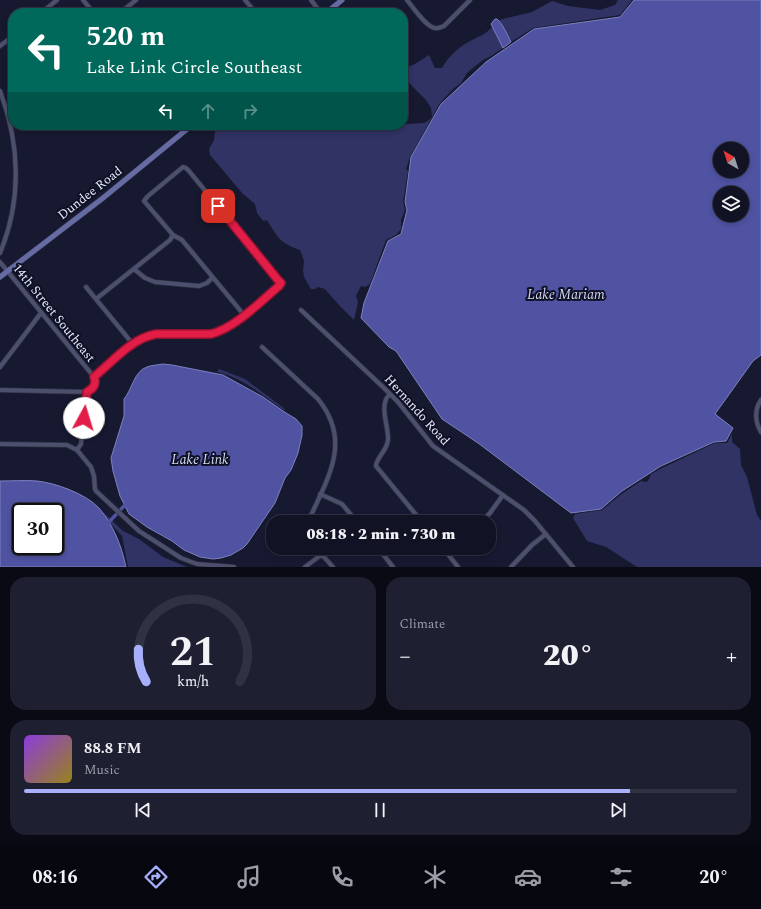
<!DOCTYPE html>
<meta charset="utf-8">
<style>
body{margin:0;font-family:Spectral,serif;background:#1e2032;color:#f1f3f6;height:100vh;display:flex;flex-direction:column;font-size:15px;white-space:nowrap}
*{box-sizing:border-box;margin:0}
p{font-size:13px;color:#9c9ea7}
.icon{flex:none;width:22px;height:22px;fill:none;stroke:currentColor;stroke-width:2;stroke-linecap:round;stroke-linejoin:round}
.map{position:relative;height:567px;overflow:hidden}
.side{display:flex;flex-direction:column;gap:10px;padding:10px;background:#090a14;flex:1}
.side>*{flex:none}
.banner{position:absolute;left:8px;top:8px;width:400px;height:122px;border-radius:16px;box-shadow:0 2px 6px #0003,0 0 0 1px #303242;background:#00695c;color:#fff;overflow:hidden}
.needle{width:26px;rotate:321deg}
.buttons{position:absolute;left:713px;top:142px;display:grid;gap:8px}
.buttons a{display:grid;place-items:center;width:36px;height:36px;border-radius:50%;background:#111325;box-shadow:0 2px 6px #0003,0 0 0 1px #303242;font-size:20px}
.speed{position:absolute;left:12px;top:503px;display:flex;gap:8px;font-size:20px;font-weight:700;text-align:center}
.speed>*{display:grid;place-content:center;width:52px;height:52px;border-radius:50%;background:#111325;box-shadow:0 2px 6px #0003,0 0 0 1px #303242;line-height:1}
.speed .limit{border:2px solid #111;border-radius:6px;background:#fff;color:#111}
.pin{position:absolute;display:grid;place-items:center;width:34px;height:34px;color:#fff;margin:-17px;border-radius:8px;box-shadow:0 2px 6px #0006}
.me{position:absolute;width:44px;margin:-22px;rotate:6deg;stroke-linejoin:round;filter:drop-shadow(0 0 3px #0008)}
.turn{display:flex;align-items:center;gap:14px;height:84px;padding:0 12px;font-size:18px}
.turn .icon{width:52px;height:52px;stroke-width:2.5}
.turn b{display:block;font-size:28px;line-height:34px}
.lanes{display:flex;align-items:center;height:38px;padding:0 12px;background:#0003;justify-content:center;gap:20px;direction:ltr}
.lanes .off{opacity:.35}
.big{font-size:30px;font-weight:800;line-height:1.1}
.side .tile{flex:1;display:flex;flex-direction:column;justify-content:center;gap:6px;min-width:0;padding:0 14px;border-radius:16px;background:#1e2032}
.side .dial{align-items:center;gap:0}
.dial svg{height:104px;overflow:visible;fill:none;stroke:#303242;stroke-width:7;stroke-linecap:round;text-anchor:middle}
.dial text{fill:#f1f3f6;stroke:none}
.song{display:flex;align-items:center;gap:12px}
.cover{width:48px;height:48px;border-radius:6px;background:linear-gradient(135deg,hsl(270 70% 55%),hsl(50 70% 35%))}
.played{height:4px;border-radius:2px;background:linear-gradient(90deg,#a8b0fc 85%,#303242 85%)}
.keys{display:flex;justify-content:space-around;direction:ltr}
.heat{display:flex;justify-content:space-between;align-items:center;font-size:22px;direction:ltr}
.side .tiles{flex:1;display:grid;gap:10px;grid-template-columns:1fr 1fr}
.tile:last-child{grid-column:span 2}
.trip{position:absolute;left:266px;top:515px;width:230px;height:40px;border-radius:16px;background:#111325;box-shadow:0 2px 6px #0003,0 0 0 1px #303242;font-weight:800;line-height:40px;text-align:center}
.dock{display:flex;height:64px;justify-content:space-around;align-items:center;background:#07080f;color:#9c9ea7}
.dock .icon{width:28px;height:28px}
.dock .on{color:#a8b0fc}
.dock b{font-size:18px;color:#f1f3f6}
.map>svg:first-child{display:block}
.green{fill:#303363}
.water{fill:#4f53a2;stroke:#7d81bd;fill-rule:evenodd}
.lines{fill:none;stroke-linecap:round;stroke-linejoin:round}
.canal{stroke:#4f53a2;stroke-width:3.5}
.minor-casing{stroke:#323246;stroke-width:5.5}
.major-casing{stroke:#323246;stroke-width:6}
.minor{stroke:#4c506c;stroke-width:4}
.major{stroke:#666ca3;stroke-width:5}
.route-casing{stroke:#92132f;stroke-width:10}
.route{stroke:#e11d48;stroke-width:7}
.labels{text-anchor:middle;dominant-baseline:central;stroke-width:4;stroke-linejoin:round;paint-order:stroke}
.street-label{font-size:13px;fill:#e8ebfc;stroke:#0e1026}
.water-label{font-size:14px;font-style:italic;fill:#d2d6ec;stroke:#0e1026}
</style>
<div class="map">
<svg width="761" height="567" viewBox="0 0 761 567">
<rect width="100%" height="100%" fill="#171931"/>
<path class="green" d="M618,0H632L620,15L533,28L511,42L499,20L532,12L552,1L568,6L600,10L615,5Z
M492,27L503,48L491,56L483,60L474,67L467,73L461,83L453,89L440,103L410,157L406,169L408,171L403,202L405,210L401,220V229L396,235L386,240L370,284L365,287L361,286L356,296L358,302L354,320L338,304L325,289L318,287L315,289H311L304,277L303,270L304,261L300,250C280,243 278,238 267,220L263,221L257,213L255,204L242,193L210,155L209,149L214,140L215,132L212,125H403V123L406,124L424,123L429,120L432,117L431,108L426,100L411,85L403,74V69L415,64L429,55L435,68H442C450,54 460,46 474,39C482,35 486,34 492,27Z
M219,369L245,379L285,409L284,410C264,396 241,377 217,372Z
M732,434V442L740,449L741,465L747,477L757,515L761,521V567H637L606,547L587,541L573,518L575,514L602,510L623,493L641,481L646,482L648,481L651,474L662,468L715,443H727Z
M104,513L123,531L139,539L163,557L187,567H128L122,536L109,522Z"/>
<path class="water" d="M634,0H761V355L753,361L715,414L733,428L726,441L714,442L661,466L622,491L601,509L571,513L478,443L442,419L396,351L389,347L361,318L364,303L388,241L401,234L407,210L405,202L411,157L441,104L486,62L534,29L620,17ZM720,149H742V171H720ZM720,193H742V215H720Z
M495,19H497C503,24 507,35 511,42L503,48L491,24Z
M163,364L172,365L223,375L263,397L286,413L296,419L302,426V435L298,453L291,470L285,478L275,503L247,544L243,548L231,555L221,558L213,559L200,557L184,550L172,541L147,527L129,514L120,496L113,471L111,458L124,416V399C132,390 134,371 147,367C152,365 158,365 163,364Z
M0,481C12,481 25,480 37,481C56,483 86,494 99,508C113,524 122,547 126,567H0ZM21,512H55V546H21Z"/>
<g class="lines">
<path class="canal" d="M108,523L125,505"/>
<g class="minor-casing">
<path id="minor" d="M83,0L94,13
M245,0L256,13
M311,0L321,13
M407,0C413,7 426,27 435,28C438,29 441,27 444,26L470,0
M41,13L57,0
M120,13L136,0
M0,46L13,36
M0,91C20,144 22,200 0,253
M0,262L94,377C97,384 93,389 87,392L81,444L77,450
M134,269L145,278L155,282L199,286L207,283L212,278
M86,287L132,343
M96,299L170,240L173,235
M301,310L384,388L398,402L433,446L524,510L535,521L573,567
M262,347L318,399C353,442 327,479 308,522
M0,367L41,313
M94,377L132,343L147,335L164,333L211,334L226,329L279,286L281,283L189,171L186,168L183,167L148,196L144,201L173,235L182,240L244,315
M0,390L87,392
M390,394C378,404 389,427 388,440C387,451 376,458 376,466L422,522
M761,400C754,410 755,422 761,432
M0,444L67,445L77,450L91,467L94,476L95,489L96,491L139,531L181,558L197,564L234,567
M320,494L342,504L357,522
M481,522L490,513L503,495
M316,548L333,567
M378,548L393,567
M443,548L458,567
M305,567L321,555
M511,567L532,545L546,534"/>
</g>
<g class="major-casing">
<path id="major" d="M326,13L342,0
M0,277L103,198L192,125"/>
</g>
<use href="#minor" class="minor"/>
<use href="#major" class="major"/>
</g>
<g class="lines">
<g class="route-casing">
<path id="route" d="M84,418L87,392C93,389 97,384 94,377C112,362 132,338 156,334H211C235,328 260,302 279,286L281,283L278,280L218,206"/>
</g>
<use href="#route" class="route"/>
</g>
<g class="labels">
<g class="street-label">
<text transform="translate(90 193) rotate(-38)">Dundee Road</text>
<text transform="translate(54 313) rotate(51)">14th Street Southeast</text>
<text transform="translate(417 410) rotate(48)">Hernando Road</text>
</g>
<g class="water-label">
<text x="566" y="294">Lake Mariam</text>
<text x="200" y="459">Lake Link</text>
</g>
</g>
</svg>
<div class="buttons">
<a><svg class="needle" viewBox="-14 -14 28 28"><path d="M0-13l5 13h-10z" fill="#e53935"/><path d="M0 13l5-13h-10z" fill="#9c9ea7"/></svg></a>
<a><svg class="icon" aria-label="layers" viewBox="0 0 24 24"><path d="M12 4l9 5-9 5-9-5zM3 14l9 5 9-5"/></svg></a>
</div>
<div class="speed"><div class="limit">30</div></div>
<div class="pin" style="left:218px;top:206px;background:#d93025"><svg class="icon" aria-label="arrive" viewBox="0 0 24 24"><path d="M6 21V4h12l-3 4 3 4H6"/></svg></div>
<svg class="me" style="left:84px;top:418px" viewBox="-20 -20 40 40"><circle r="19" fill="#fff"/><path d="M0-13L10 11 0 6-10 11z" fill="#e11d48"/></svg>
<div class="trip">08:18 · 2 min · 730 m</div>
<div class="banner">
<div class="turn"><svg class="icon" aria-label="left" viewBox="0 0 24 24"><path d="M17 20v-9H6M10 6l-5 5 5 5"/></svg><div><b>520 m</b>Lake Link Circle Southeast</div></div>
<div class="lanes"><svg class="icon" aria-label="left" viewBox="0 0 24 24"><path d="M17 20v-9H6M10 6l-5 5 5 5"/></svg><svg class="icon off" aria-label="ahead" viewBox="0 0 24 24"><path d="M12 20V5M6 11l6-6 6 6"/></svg><svg class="icon off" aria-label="right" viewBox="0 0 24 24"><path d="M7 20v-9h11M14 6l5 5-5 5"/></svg></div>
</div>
</div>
<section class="side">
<div class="tiles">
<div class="tile dial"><svg viewBox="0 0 100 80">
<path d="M14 69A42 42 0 1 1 86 69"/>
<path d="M14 69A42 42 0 0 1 8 44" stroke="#a8b0fc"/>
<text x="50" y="56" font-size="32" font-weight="700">21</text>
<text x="50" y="72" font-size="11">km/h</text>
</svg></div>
<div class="tile"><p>Climate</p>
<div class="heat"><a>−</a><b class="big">20°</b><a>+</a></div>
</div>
<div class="tile">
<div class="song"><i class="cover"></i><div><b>88.8 FM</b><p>Music</p></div></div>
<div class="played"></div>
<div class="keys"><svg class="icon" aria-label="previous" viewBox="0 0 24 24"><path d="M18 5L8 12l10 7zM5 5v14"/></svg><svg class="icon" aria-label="pause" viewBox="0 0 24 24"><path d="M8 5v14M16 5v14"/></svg><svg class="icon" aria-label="next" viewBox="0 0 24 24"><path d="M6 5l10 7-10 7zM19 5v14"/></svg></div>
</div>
</div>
</section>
<nav class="dock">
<b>08:16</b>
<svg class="icon on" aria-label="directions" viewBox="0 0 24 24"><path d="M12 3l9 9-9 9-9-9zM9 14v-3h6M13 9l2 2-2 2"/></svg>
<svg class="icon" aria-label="music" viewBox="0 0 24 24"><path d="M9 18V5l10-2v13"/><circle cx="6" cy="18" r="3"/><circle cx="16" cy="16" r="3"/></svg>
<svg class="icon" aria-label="phone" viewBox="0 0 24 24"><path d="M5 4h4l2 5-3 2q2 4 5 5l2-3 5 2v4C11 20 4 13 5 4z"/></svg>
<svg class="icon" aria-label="climate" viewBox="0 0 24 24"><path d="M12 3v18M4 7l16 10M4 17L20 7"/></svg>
<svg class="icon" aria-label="car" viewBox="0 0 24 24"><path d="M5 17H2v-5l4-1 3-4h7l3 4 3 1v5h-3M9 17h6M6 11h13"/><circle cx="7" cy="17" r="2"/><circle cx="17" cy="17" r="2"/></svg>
<svg class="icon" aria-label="filters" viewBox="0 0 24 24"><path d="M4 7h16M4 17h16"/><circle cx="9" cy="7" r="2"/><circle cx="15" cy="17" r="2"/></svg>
<b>20°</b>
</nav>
